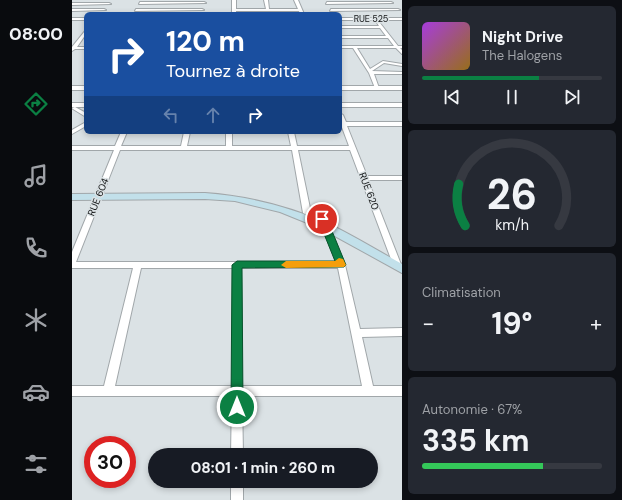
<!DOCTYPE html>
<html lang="fr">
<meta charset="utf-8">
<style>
body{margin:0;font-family:"DM Sans",sans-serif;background:#242831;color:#f1f3f6;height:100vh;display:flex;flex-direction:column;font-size:15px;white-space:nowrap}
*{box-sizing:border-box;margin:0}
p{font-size:13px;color:#9ea1a6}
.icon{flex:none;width:22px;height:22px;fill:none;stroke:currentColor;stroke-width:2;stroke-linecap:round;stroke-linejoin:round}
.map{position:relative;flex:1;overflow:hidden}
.details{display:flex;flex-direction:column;gap:6px;padding:6px;background:#0d0f14;width:220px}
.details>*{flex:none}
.guide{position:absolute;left:12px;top:12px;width:258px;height:122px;border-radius:6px;box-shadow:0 2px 6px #0003;background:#1a4fa0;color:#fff;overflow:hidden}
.speed{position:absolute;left:12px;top:436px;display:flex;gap:8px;font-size:20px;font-weight:700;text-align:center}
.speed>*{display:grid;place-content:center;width:52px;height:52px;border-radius:50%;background:#171b24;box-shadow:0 2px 6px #0003;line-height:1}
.speed .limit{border:6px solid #d22;background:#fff;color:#111}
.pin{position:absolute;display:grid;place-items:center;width:34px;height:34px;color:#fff;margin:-17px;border:2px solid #fff;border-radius:50%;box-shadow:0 1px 4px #0007}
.me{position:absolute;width:44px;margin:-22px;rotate:0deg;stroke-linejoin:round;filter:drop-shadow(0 0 3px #0008)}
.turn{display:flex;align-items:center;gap:14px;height:84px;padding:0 16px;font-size:18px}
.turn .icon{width:52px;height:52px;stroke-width:2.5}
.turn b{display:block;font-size:28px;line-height:34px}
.lanes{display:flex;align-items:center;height:38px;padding:0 16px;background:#0003;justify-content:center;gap:20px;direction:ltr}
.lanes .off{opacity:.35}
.big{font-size:30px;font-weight:700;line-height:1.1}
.details .widget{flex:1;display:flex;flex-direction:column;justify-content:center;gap:6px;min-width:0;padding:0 14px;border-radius:6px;background:#242831}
.details .dial{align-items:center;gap:0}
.dial svg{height:104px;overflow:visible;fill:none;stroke:#363941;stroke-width:7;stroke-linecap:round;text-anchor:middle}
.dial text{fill:#f1f3f6;stroke:none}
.song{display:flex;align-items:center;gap:12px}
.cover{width:48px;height:48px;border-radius:6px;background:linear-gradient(135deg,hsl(280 70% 55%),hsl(40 70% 35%))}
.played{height:4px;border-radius:2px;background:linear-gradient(90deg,#0b8043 65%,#363941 65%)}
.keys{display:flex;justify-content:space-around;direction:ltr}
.heat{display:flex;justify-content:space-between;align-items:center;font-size:22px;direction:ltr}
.charge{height:6px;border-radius:3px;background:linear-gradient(90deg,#34c759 67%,#363941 0)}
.trip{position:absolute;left:76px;top:448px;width:230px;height:40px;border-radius:20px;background:#171b24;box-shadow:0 2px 6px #0003;font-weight:700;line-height:40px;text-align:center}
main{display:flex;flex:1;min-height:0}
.tab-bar{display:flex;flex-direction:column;width:72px;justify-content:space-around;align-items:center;background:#090b0e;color:#9ea1a6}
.tab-bar .icon{width:28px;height:28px}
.tab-bar .current{color:#0b8043}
.tab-bar b{font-size:18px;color:#f1f3f6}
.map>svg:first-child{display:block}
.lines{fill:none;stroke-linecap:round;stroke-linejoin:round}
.minor-casing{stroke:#a1a7aa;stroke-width:2}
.tertiary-casing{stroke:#a1a7aa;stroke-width:2}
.secondary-casing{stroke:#a1a7aa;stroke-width:2}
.minor{fill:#fff;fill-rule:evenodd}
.tertiary{fill:#fff;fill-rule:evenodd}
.secondary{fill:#c2e0ea;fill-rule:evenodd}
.route{fill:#0b8043;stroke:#07532c}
.slow{fill:#f59e0b}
.labels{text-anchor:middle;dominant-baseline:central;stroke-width:3;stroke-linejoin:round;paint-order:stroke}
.far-street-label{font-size:9px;fill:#121415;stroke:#dbe2e5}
.street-label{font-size:10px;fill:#121415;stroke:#dbe2e5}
</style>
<main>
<nav class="tab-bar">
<b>08:00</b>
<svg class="icon current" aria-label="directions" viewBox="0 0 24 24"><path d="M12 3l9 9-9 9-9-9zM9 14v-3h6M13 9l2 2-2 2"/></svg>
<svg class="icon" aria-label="music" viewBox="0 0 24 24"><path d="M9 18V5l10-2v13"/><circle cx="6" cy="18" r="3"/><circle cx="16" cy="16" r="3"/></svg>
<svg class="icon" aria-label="phone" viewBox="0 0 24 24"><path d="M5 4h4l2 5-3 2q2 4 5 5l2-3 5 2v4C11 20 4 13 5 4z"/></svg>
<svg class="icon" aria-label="climate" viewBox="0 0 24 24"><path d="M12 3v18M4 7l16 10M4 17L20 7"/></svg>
<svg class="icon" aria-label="car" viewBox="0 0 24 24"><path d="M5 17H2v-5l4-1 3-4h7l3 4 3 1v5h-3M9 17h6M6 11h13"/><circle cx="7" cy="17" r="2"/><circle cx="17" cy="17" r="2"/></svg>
<svg class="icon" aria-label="filters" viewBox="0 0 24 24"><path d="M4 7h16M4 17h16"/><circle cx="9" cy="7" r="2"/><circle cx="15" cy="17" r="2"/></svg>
</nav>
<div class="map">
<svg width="330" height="500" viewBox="0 0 330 500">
<rect width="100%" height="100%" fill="#dbe2e5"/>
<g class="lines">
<g class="minor-casing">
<path id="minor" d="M160,0H164V9H194L192,0H196L197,9H226L222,0H226L232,14H228L227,11H164V14H160Z
M68,2H132L134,3L67,4Z
M255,2H319L321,3L254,4Z
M0,3H37L39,4L0,5Z
M0,9H32L34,10L0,11Z
M64,9H130L132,10L63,11Z
M259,9H326L328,10L258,11Z
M302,18H304L326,46H330V48H328L330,50V54L324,48H285L298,69L311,61L330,64V66L312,63L300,71L330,72V74H302L307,88L305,89L303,88L297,73L281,48H268V46H322L316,38H268V36H314L308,28H268V26H307Z
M13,31H14V34L5,47H14V49H3L0,51V47Z
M0,103H14V107H3L14,113V117L1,109L0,108L3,107H0Z
M268,103H330V107H268Z
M268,113L271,115L274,122H330V126H275L295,176H330V180H296L330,267L329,269H323L322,267L278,150H226L239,213L235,215L231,213L220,150H48L4,262H264L247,219L248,217H254L273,265L288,329L330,328V336L290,337L301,386H330V396H170L171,455H159L160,396H0V386H32L61,268H0V252L42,150H0V146H43L49,132H55L49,146H109L112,132H118L115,146H154V132H160V146H219L216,132H222L225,146H277L268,122ZM69,268H161L160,386H43ZM169,268H266L290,386H170Z
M14,122V126L0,134V130Z
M159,481H171V500H159Z"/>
</g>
<g class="tertiary-casing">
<path id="tertiary" d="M0,18H14V20H0Z
M268,18H330V20H268Z
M0,86H14V90H0Z
M268,86H330V90H268Z"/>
</g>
<g class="secondary-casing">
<path id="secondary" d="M133,193C176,196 218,207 257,224C282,236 306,251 330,264V273L250,229L208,212L163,201L133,199L0,200V194Z"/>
</g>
<use href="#minor" class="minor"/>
<use href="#tertiary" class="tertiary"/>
<use href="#secondary" class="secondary"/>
</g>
<path class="route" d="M250,216L255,219L274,265L272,267L170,268L171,407L169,412L165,414L161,412L159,407L160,265L165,261H263L246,219Z"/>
<path class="slow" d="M267,258L271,259L274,265L272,267L214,268L209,265L214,261H263Z"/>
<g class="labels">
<g class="far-street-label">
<text x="299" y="19">RUE 525</text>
</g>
<g class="street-label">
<text transform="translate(297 191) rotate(69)">RUE 620</text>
<text transform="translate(26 197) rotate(-68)">RUE 604</text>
</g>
</g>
</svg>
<div class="speed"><div class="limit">30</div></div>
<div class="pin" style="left:250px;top:219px;background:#d93025"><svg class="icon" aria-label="arrive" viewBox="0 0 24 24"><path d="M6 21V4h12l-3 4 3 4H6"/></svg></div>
<svg class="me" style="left:165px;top:407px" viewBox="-20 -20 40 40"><circle r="17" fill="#0b8043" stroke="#fff" stroke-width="3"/><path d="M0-11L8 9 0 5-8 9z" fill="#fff"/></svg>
<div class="trip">08:01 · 1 min · 260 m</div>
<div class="guide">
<div class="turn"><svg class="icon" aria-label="right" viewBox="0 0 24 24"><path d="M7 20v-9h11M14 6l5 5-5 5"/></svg><div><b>120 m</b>Tournez à droite</div></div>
<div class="lanes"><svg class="icon off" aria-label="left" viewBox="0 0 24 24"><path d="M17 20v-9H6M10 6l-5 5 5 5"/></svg><svg class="icon off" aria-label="ahead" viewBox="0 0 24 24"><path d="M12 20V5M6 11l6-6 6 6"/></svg><svg class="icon" aria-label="right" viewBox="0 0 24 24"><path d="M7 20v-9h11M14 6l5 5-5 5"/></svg></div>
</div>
</div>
<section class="details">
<div class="widget">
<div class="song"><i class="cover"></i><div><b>Night Drive</b><p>The Halogens</p></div></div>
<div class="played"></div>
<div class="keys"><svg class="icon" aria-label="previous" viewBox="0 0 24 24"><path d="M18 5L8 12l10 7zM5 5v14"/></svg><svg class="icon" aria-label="pause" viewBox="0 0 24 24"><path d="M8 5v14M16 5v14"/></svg><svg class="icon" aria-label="next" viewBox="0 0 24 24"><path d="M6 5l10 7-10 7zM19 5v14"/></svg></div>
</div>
<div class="widget dial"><svg viewBox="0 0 100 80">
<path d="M14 69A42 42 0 1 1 86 69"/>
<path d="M14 69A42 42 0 0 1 9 37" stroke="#0b8043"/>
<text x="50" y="56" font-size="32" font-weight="700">26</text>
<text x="50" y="72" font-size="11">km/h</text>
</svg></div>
<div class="widget"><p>Climatisation</p>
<div class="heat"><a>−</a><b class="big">19°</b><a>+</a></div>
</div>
<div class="widget"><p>Autonomie · 67%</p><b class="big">335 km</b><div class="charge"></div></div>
</section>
</main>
